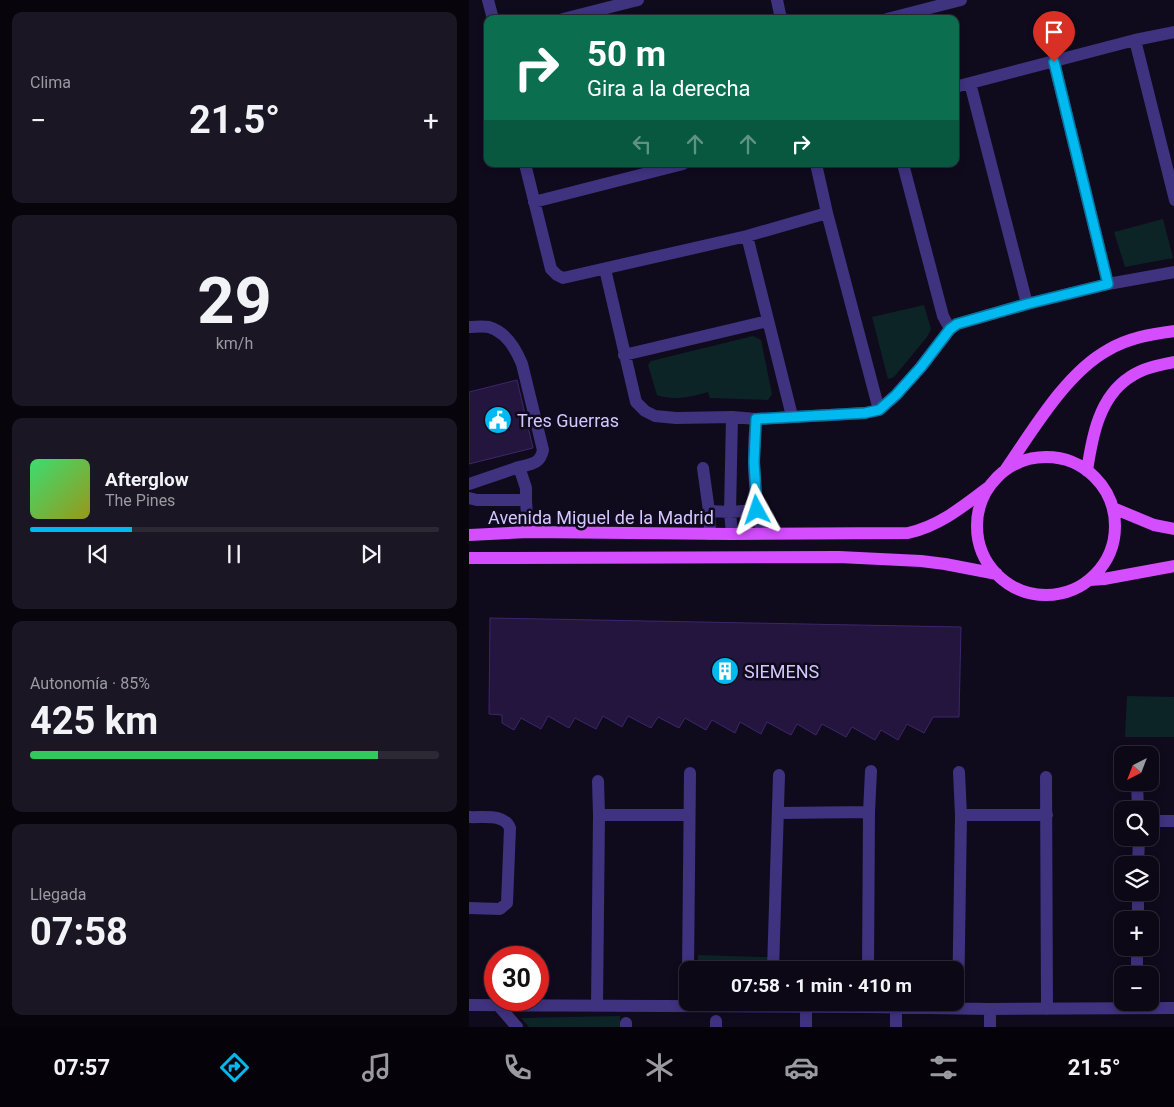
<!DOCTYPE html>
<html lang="es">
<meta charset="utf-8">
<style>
body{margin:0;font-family:Roboto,sans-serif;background:#1a1623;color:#f1f3f6;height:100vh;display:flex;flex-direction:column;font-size:19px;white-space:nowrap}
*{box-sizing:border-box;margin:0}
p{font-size:16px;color:#9a9aa1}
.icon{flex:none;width:28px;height:28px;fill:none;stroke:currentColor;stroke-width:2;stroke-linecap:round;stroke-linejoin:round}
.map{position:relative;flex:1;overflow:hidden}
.details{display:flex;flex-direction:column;gap:12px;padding:12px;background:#07040c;width:469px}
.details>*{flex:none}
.hud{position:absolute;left:15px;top:15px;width:475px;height:152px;border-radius:10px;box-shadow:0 2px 8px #0003,0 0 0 1px #2c2935;background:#0b6e4f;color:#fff;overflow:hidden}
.needle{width:32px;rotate:222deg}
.fabs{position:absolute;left:645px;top:746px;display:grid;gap:10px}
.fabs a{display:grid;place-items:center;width:45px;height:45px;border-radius:10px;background:#0c0816;box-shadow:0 2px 8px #0003,0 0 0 1px #2c2935;font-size:25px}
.speed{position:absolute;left:15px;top:946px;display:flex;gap:10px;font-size:25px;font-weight:700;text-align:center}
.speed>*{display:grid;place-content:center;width:65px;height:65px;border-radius:50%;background:#0c0816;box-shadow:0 2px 8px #0003,0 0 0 1px #2c2935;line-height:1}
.speed .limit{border:8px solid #d22;background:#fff;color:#111}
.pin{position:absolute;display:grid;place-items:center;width:42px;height:42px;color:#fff;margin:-51px -21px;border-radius:50% 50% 50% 0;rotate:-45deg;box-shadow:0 0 5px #0007}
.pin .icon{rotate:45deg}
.me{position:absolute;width:55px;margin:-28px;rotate:355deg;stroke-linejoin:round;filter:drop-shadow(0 0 4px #0008)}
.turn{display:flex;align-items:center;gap:18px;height:105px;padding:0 20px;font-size:22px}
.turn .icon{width:65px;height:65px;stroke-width:2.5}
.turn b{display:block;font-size:35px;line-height:42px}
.lanes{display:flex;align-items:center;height:48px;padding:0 20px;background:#0003;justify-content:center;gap:25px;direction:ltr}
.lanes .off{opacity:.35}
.big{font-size:38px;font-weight:700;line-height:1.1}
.details .widget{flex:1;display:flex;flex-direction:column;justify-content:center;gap:8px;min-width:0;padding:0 18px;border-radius:10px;background:#1a1623}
.details .dial{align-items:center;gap:0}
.dial b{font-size:65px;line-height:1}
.song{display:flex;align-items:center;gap:15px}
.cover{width:60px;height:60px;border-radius:8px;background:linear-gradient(135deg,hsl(140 70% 55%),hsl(60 70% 35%))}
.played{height:5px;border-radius:2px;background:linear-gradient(90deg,#00b9f1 25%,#2c2935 25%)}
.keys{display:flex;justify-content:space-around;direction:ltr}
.heat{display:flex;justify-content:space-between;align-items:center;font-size:28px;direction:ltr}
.charge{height:8px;border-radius:4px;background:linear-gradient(90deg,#34c759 85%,#2c2935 0)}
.trip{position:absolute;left:210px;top:961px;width:285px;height:50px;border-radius:10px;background:#0c0816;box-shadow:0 2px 8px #0003,0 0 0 1px #2c2935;font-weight:700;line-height:50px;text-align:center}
.tab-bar{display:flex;height:80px;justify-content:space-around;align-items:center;background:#050309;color:#9a9aa1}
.tab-bar .icon{width:35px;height:35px}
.tab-bar .selected{color:#00b9f1}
.tab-bar b{font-size:22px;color:#f1f3f6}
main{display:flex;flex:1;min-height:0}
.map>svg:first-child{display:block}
.green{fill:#0d2427}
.water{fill:#06123a}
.building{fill:#23153e;stroke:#3d266c}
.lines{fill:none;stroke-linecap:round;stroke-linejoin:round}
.minor{stroke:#3f327f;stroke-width:12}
.major{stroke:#d44dff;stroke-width:12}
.route-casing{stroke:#00789d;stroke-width:12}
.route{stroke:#00b9f1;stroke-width:9}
.labels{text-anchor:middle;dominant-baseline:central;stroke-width:5;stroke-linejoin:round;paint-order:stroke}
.poi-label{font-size:18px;fill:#d4c6ff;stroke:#100a1d;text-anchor:start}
.street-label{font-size:18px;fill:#d4c6ff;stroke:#100a1d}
</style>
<main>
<section class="details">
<div class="widget"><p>Clima</p>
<div class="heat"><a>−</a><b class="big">21.5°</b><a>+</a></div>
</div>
<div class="widget dial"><b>29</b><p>km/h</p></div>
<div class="widget">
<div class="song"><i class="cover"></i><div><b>Afterglow</b><p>The Pines</p></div></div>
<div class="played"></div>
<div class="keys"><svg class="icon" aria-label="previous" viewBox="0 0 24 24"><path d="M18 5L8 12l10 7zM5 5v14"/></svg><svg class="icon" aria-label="pause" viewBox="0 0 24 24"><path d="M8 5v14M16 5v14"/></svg><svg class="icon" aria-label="next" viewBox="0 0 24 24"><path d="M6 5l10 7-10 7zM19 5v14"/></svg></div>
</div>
<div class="widget"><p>Autonomía · 85%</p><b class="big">425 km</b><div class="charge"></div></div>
<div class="widget"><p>Llegada</p><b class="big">07:58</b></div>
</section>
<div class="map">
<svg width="706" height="1027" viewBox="0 0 706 1027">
<rect width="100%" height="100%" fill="#100a1d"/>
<path class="green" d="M694,219L704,258L656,267L645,232Z
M455,305L462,329L458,337L425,377L419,379L403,317Z
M284,336L292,340L303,394L299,400L241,398L239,392C222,397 205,401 188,395L179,365L182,361Z
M658,696L705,697V737H656Z
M229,955L299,957V970H229Z
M151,1016V1027H60L52,1018Z"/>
<path class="water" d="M243,963L290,966V970H243Z"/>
<path class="building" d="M48,380L64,448L0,464V392Z
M21,618L492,627L490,717H464L455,733L438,724L429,740L412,730L406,740L383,727L377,737L353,724L347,735L328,724L322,735L298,722L292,734L271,722L266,733L243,720L237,730L216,718L210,728L189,717L182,728L159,716L153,727L134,716L127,729L106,718L100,728L79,716L72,729L52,718L45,730L33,723V715L20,714Z"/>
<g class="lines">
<path class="minor" d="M19,0L24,19
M308,0L312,19
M94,19L169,0
M418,19L492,0
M666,40L706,200
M486,87L666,40L706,32
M56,164L82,269L88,275L94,278L278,236L358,213
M347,164L358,213L410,410
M434,164L474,316L481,329
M65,202L214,164
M278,236L323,416
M136,269L167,402L176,411L186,416L207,418L263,417L287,419L396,413L410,410L427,395L452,367L481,329L488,324L558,304L501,83
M639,284L706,272
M558,304L639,284L585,62
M0,327C6,327 14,326 20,327C37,332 47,349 53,364L74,450C71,464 63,464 50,467L57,488V500
M155,355L299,321
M263,417L261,512L263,534
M287,419C283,457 285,495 293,533
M234,468L240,511L261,512L288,510
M0,484L50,467
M0,498L8,500H57L59,532
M240,511L241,534
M577,777L578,1009
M668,782L669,810
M309,813L400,812
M130,815H220
M492,815H578
M0,817C14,818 35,813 41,828L38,903L31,909L0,908
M681,821H706
M669,865L670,838
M669,920V892
M219,970L221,773
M304,970L310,775
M399,970L400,812L402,771
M668,975V948
M0,1005L399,1007L521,1009L706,1008
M29,1005L48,1027
M128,1006L130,815L129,781
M337,1008V1027
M489,1008L492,815L490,772
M247,1021V1027
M157,1027V1023
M427,1027V1008
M521,1027V1009"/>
<path class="major" d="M508 526a69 69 0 1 1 138 0a69 69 0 1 1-138 0Z
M537,469C564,430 597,373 639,350C659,338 682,334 706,331
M618,471C623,437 630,397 661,377C674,368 690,365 706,362
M644,508L685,525L706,529
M0,535L59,532L263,534L439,533C471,526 496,505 521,486
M0,558L370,557L452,561L476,564L528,574
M621,580L635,579L706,566"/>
</g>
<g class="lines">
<g class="route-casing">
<path id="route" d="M288,510L285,462L287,419L396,413L410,410L427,395L452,367L481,329L488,324L558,304L639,284L585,62"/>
</g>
<use href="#route" class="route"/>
</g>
<defs>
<g id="civic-disc" transform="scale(1.4375)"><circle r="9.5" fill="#00b9f1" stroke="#100a1d"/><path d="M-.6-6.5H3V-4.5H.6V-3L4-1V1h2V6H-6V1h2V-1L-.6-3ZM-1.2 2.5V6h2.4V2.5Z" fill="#fff"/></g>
<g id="building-disc" transform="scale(1.4375)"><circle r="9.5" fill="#00b9f1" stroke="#100a1d"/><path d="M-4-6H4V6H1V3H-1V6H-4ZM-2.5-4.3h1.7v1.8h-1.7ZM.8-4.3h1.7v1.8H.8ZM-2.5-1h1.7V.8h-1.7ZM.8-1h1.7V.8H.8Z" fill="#fff"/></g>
</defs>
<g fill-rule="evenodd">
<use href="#civic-disc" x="29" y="420"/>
<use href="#building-disc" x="256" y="671"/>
</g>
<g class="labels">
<g class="poi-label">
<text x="48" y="420">Tres Guerras</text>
<text x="275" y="671">SIEMENS</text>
</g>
<g class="street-label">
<text x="132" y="517">Avenida Miguel de la Madrid</text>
</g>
</g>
</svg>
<div class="fabs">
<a><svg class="needle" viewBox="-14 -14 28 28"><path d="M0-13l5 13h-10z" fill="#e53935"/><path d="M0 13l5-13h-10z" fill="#9a9aa1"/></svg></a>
<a><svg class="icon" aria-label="search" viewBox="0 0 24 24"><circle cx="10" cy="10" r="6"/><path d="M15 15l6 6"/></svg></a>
<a><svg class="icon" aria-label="layers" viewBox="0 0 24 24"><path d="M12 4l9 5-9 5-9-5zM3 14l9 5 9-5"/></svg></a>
<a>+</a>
<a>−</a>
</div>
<div class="speed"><div class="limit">30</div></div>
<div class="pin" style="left:585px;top:62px;background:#d93025"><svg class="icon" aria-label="arrive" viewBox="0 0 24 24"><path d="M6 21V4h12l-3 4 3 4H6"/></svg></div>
<svg class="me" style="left:288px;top:510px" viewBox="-20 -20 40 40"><path d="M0-17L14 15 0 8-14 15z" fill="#00b9f1" stroke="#fff" stroke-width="4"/></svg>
<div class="trip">07:58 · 1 min · 410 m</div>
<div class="hud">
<div class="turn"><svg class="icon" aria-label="right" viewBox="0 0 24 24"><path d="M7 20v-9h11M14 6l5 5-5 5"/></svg><div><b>50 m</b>Gira a la derecha</div></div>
<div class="lanes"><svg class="icon off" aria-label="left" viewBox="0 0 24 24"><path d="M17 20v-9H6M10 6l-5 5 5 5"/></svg><svg class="icon off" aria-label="ahead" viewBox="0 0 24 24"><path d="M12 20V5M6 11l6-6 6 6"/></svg><svg class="icon off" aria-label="ahead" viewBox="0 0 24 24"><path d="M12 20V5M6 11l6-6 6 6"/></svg><svg class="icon" aria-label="right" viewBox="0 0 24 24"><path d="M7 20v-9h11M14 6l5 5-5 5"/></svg></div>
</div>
</div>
</main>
<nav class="tab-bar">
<b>07:57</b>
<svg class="icon selected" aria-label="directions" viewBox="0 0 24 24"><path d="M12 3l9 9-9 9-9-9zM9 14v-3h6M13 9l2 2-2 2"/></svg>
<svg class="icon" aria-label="music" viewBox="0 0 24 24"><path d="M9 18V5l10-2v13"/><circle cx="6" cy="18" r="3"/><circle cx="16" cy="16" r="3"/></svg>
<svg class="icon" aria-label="phone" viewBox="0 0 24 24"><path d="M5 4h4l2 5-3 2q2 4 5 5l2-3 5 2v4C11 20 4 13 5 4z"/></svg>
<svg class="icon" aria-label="climate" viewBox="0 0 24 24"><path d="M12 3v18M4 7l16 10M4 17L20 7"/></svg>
<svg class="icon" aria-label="car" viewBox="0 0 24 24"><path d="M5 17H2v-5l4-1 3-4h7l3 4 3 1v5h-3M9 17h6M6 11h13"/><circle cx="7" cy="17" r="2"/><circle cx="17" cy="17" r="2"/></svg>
<svg class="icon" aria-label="filters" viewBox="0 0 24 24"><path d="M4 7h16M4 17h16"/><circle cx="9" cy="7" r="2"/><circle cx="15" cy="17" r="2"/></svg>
<b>21.5°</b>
</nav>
